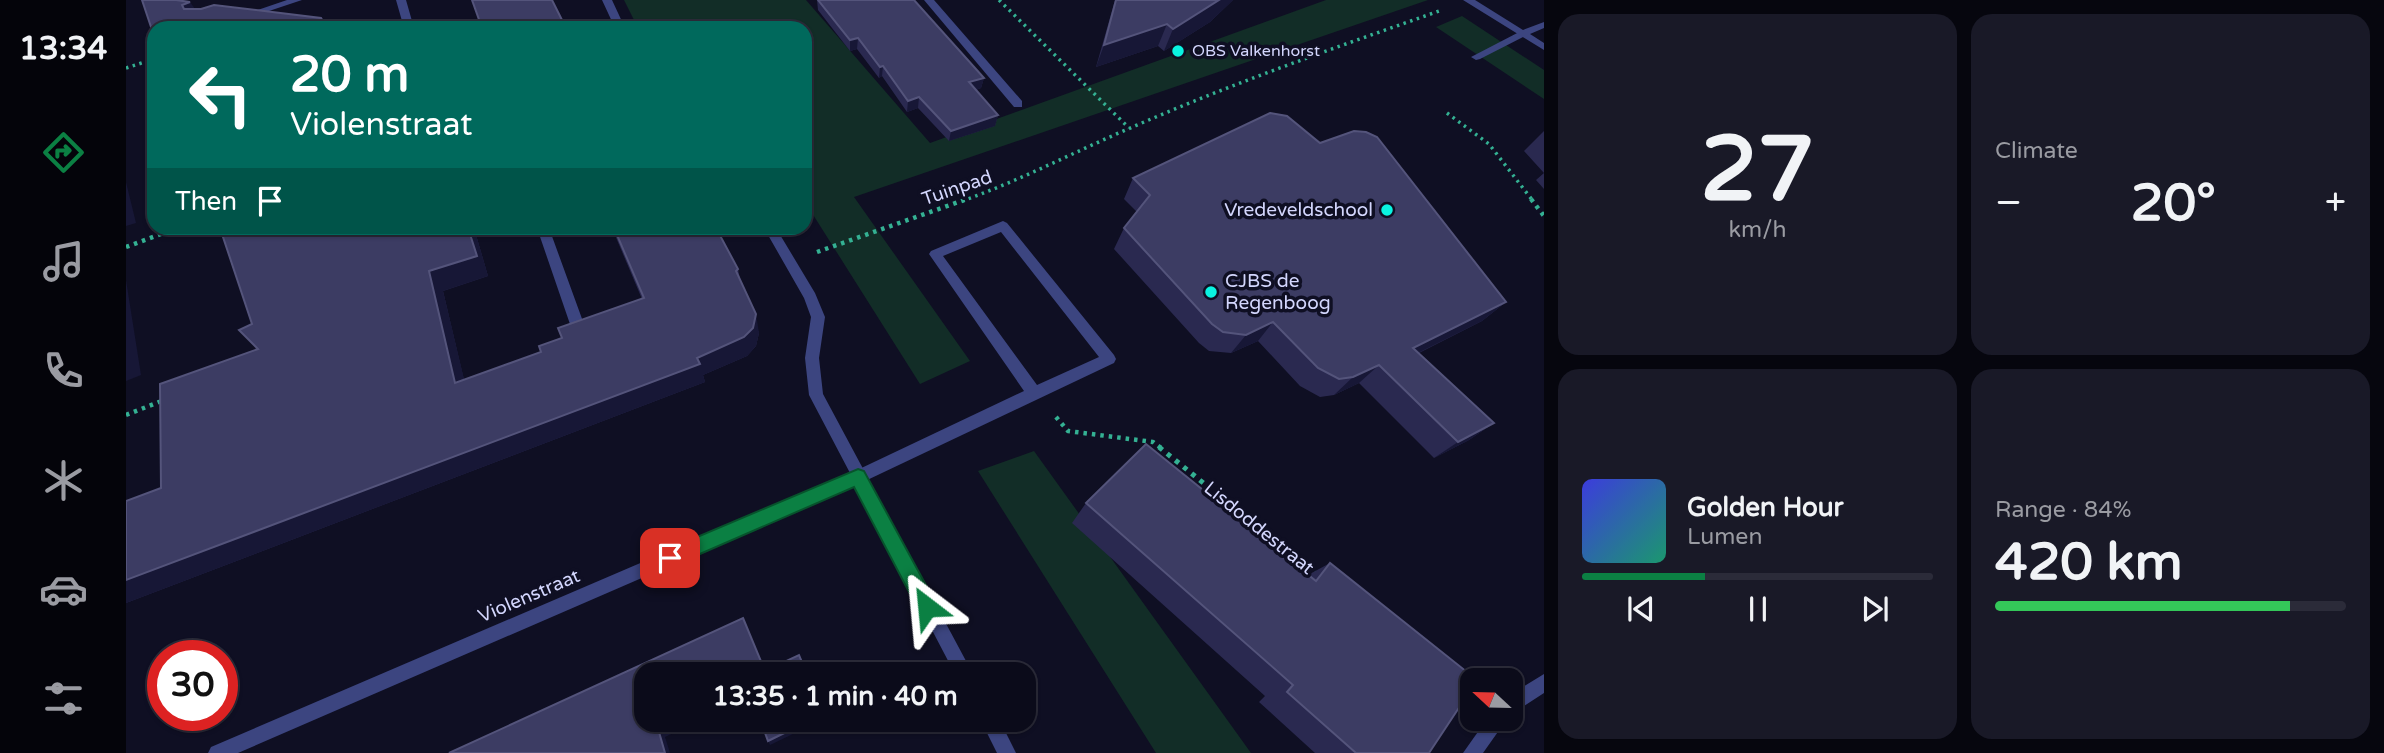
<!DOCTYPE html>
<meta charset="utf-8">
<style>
body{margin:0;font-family:"Varela Round",sans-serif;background:#191927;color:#f1f3f6;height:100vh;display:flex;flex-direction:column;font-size:26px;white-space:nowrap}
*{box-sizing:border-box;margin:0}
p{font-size:23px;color:#9a9ba2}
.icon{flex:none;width:38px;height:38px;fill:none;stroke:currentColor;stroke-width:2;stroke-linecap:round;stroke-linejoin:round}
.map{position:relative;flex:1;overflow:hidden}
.details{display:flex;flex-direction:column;gap:14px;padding:14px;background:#06060e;width:840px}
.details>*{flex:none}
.guide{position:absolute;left:21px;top:21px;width:665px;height:214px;border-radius:21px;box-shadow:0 2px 5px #0004,0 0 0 2px #2b2b39;background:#00695c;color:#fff;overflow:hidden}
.needle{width:46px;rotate:292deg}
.buttons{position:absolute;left:1334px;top:668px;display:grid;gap:14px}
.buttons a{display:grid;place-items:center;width:63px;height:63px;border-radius:14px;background:#0b0b1a;box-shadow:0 2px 5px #0004,0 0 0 2px #2b2b39;font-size:35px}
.speed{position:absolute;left:21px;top:640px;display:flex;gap:14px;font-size:35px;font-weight:700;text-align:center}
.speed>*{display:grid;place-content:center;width:91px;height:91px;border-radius:50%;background:#0b0b1a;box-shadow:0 2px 5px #0004,0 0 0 2px #2b2b39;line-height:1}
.speed .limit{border:10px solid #d22;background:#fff;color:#111}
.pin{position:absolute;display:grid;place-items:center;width:60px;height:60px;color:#fff;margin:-30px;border-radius:14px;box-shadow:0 4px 10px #0006}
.me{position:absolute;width:77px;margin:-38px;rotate:331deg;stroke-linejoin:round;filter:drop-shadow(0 0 5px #0008)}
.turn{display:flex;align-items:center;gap:24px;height:147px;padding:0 28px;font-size:32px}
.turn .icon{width:91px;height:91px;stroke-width:2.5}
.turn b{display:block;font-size:49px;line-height:60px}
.then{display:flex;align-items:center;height:66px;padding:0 28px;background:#0003;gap:14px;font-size:26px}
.big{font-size:52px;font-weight:700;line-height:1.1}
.details .card{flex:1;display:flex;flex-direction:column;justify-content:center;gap:10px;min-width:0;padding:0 24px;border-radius:21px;background:#191927}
.details .dial{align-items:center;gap:0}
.dial b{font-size:91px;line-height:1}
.song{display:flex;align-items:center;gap:21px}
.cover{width:84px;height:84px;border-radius:10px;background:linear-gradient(135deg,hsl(240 70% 55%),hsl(160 70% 35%))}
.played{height:7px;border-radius:4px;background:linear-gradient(90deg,#0b8043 35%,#2b2b39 35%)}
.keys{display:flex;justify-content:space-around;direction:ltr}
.heat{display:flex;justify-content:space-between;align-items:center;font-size:38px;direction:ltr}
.charge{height:10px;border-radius:5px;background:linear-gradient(90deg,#34c759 84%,#2b2b39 0)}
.details .tiles{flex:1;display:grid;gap:14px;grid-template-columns:repeat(2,1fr)}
.trip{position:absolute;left:508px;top:662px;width:402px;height:70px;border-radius:21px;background:#0b0b1a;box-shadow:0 2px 5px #0004,0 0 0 2px #2b2b39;font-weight:700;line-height:70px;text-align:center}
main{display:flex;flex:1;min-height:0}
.menu{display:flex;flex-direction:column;width:126px;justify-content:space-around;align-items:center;background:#04040a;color:#9a9ba2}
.menu .icon{width:49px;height:49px}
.menu .active{color:#0b8043}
.menu b{font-size:32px;color:#f1f3f6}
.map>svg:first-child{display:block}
.green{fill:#122d27}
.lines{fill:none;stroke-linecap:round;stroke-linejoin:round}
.path-far2{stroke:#34b193;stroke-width:3.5;stroke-dasharray:2.5 4.5;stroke-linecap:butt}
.path-far1{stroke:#34b193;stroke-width:4.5;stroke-dasharray:3.5 5;stroke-linecap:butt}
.path{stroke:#34b193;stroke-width:5;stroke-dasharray:4.5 6;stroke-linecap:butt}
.service{fill:#3c4580;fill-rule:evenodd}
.minor{fill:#3c4580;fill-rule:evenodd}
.wall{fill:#2a2950}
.shaded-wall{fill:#171736}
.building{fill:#3c3c63;stroke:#54547b;stroke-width:2}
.route{fill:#0b8043;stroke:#07532c;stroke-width:2}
.poi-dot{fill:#0af3e1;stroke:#0f0f23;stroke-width:2.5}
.labels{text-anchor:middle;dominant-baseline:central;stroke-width:7;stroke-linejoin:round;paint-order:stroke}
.far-poi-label{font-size:16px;fill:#d3d6fd;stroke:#0f0f23;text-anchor:start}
.street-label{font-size:19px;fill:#d3d6fd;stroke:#0f0f23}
.poi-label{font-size:19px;fill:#d3d6fd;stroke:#0f0f23;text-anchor:end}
</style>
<main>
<nav class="menu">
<b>13:34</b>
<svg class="icon active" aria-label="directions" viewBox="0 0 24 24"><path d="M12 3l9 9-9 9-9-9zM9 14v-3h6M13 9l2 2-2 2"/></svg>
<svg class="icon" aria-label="music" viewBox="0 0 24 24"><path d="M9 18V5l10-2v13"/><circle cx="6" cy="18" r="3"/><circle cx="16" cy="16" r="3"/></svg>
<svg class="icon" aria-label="phone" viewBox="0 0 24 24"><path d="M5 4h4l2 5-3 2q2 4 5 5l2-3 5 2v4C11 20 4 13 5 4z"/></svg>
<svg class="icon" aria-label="climate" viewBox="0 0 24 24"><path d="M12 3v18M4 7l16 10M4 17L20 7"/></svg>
<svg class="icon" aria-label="car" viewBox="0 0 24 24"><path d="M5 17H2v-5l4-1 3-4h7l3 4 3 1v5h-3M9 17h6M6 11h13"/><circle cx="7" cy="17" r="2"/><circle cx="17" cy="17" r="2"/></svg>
<svg class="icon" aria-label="filters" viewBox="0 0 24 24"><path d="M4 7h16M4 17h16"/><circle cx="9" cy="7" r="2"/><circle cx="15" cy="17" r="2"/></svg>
</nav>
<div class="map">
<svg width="1418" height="753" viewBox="0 0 1418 753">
<rect width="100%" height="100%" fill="#0f0f23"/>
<path class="green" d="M498,0H680L804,143L1200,0H1302L728,197L844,361L794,384L679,202V28H512Z
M1336,16L1418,70V99L1310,27Z
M908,451L1125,753H1030L852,471Z"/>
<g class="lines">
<path class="path-far2" d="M873,0L1003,128
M0,68L28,59
M1321,113L1363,144L1407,201
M836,201C893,181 946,153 1002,129C1104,84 1211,47 1316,10"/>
<path class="path-far1" d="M1405,199L1418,216
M0,247L51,228
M691,252L841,199
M0,415L38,400
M930,417L942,431L1027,442L1035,448"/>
<path class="path" d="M1033,447L1192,576"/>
<path class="service" d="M1397,30L1402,33L1401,35L1354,59L1350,60L1345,57Z
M877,221L881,223L988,355L990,359L988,363L737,482L732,484L727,482L724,477L727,472L898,391L803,254L805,251ZM875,232L973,357L911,385L817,256Z"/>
<path class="minor" d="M161,0H176L122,18L114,16Z
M270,0H280L288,28H278Z
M476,0H486L499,28H489Z
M798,0H808L896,101V107H888Z
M1337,0H1349L1397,30L1418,22V28L1404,34L1418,43V50Z
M411,228H423L459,327L457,331H447L445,327Z
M638,228H650L689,293L699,317L693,358L697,394L847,674H829L730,485L112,753H82L85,747L724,473L683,395L679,358L685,317L678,298Z
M1418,674V693L1384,715V695Z
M854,719H873L890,753H871Z
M1361,719H1381L1357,753H1337Z"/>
</g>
<path class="wall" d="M691,0L858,78L855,88L850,90L872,115L869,126L823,141L792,108L781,112L756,76L753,78L731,49L724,51L692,10Z
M989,0H1107L1084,22L1038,51L1032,46L970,67Z
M1418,131V189L1410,180L1418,173L1398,151Z
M1007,178L1380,302L1356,321L1293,353L1368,423L1343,440L1308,458L1233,383L1208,395L1194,397L1174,386L1132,341L1105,353L1083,351L1073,343L988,249L998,228L1011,212L998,199Z
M94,228H348L362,276L317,291L338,380L415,352L436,338L516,299L486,228H590L612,269L614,279L633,333L630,346L621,356L577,375L579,382L0,603V501L35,488L132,349L126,324Z
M960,503L1182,575L1204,563L1303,753H1189L1133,702L1139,696L946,523Z"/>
<path class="shaded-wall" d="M1093,0H1107L1084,22L1038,51L1047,29Z
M64,2L80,24L58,9L56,5Z
M1041,24L1032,46L970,67L978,45Z
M732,38L731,49L724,51V40Z
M757,66L756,76L753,78L754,67Z
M858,78L855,88L841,93L843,82Z
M793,97L792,108L781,112L782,101Z
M872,115L869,126L823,141L825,131Z
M0,182L10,223L0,226Z
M113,228H148L108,234Z
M342,228H348L362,276L317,291L343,400L329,383L303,271Z
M0,280L15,375L0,381Z
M1380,302L1356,321L1266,366L1287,348Z
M630,314L633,333L630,346L621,356L577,375L579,382L0,603V580L571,358Z
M1147,322L1132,341L1105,353L1120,335Z
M1253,365L1233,383L1208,395L1227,377Z
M1368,423L1343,440L1308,458L1332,442Z
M560,719H576L539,737L544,753H539L533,732Z
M687,719H698L644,745L642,741Z"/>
<path class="building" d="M16,0H50L64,2L56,5L58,9H75L88,5L195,18L201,28H141L140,26L135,28H28V36Z
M346,0H426L440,28H356Z
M692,0H788L858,78L843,82L872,115L825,131L793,97L782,101L757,66L754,67L732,38L724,40Z
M990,0H1093L1047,29L1041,24L978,45Z
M1144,113L1161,116L1194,143L1228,131L1240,132L1251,137L1380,302L1287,348L1368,423L1332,442L1253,365L1227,377L1213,379L1192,368L1147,322L1120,335L1097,332L1086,324L998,228L1024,195L1007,178Z
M94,228H113L108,234L130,228H342L351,256L303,271L329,383L415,352L413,346L436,338L432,328L518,298L488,228H590L612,269L610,271L630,314L627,328L618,337L571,358L574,364L0,580V501L35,488L34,384L132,349L113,330L126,324Z
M1020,444L1190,581L1204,563L1351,680L1350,681H1346V688L1303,753H1230L1161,692L1167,685L960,503Z
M617,618L639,671L673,655L681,674H520V719H560L533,732L539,753H323Z
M634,719H687L642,741Z"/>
<path class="route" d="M732,469L738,471L808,600L811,607L808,613L801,616L794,613L728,487L551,564L544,566L538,564L535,558L538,551Z"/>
<g class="poi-dot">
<circle cx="1052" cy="51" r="7"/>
<circle cx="1261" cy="210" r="7"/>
<circle cx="1085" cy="292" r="7"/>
</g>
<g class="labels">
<g class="far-poi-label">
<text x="1066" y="51">OBS Valkenhorst</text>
</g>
<g class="street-label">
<text transform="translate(831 188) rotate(-19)">Tuinpad</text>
<text transform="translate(1133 528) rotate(39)">Lisdoddestraat</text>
<text transform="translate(403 596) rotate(-23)">Violenstraat</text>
</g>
<g class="poi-label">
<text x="1247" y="210">Vredeveldschool</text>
<text x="1099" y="281" text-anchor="start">CJBS de<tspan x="1099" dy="22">Regenboog</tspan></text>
</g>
</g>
</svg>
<div class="buttons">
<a><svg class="needle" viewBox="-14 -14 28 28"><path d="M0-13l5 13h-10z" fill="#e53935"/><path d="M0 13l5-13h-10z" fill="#9a9ba2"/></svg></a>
</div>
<div class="speed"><div class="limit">30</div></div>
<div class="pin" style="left:544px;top:558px;background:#d93025"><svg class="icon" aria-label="arrive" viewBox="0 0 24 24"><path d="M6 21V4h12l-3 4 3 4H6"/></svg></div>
<svg class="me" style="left:801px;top:607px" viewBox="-20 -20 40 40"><path d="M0-17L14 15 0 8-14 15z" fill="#0b8043" stroke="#fff" stroke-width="4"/></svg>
<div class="trip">13:35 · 1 min · 40 m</div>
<div class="guide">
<div class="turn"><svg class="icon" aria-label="left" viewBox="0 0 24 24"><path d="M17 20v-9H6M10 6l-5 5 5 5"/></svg><div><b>20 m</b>Violenstraat</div></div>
<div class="then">Then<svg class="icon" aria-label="arrive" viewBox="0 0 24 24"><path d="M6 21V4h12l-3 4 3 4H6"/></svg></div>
</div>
</div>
<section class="details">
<div class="tiles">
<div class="card dial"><b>27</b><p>km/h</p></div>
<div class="card"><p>Climate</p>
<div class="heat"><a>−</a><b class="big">20°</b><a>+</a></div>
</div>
<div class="card">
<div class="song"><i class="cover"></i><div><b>Golden Hour</b><p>Lumen</p></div></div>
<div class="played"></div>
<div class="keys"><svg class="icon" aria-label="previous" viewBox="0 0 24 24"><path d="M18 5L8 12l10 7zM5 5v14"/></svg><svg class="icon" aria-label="pause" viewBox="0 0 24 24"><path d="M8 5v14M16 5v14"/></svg><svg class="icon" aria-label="next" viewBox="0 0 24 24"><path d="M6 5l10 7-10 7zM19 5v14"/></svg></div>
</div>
<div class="card"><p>Range · 84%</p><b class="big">420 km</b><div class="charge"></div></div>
</div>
</section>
</main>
